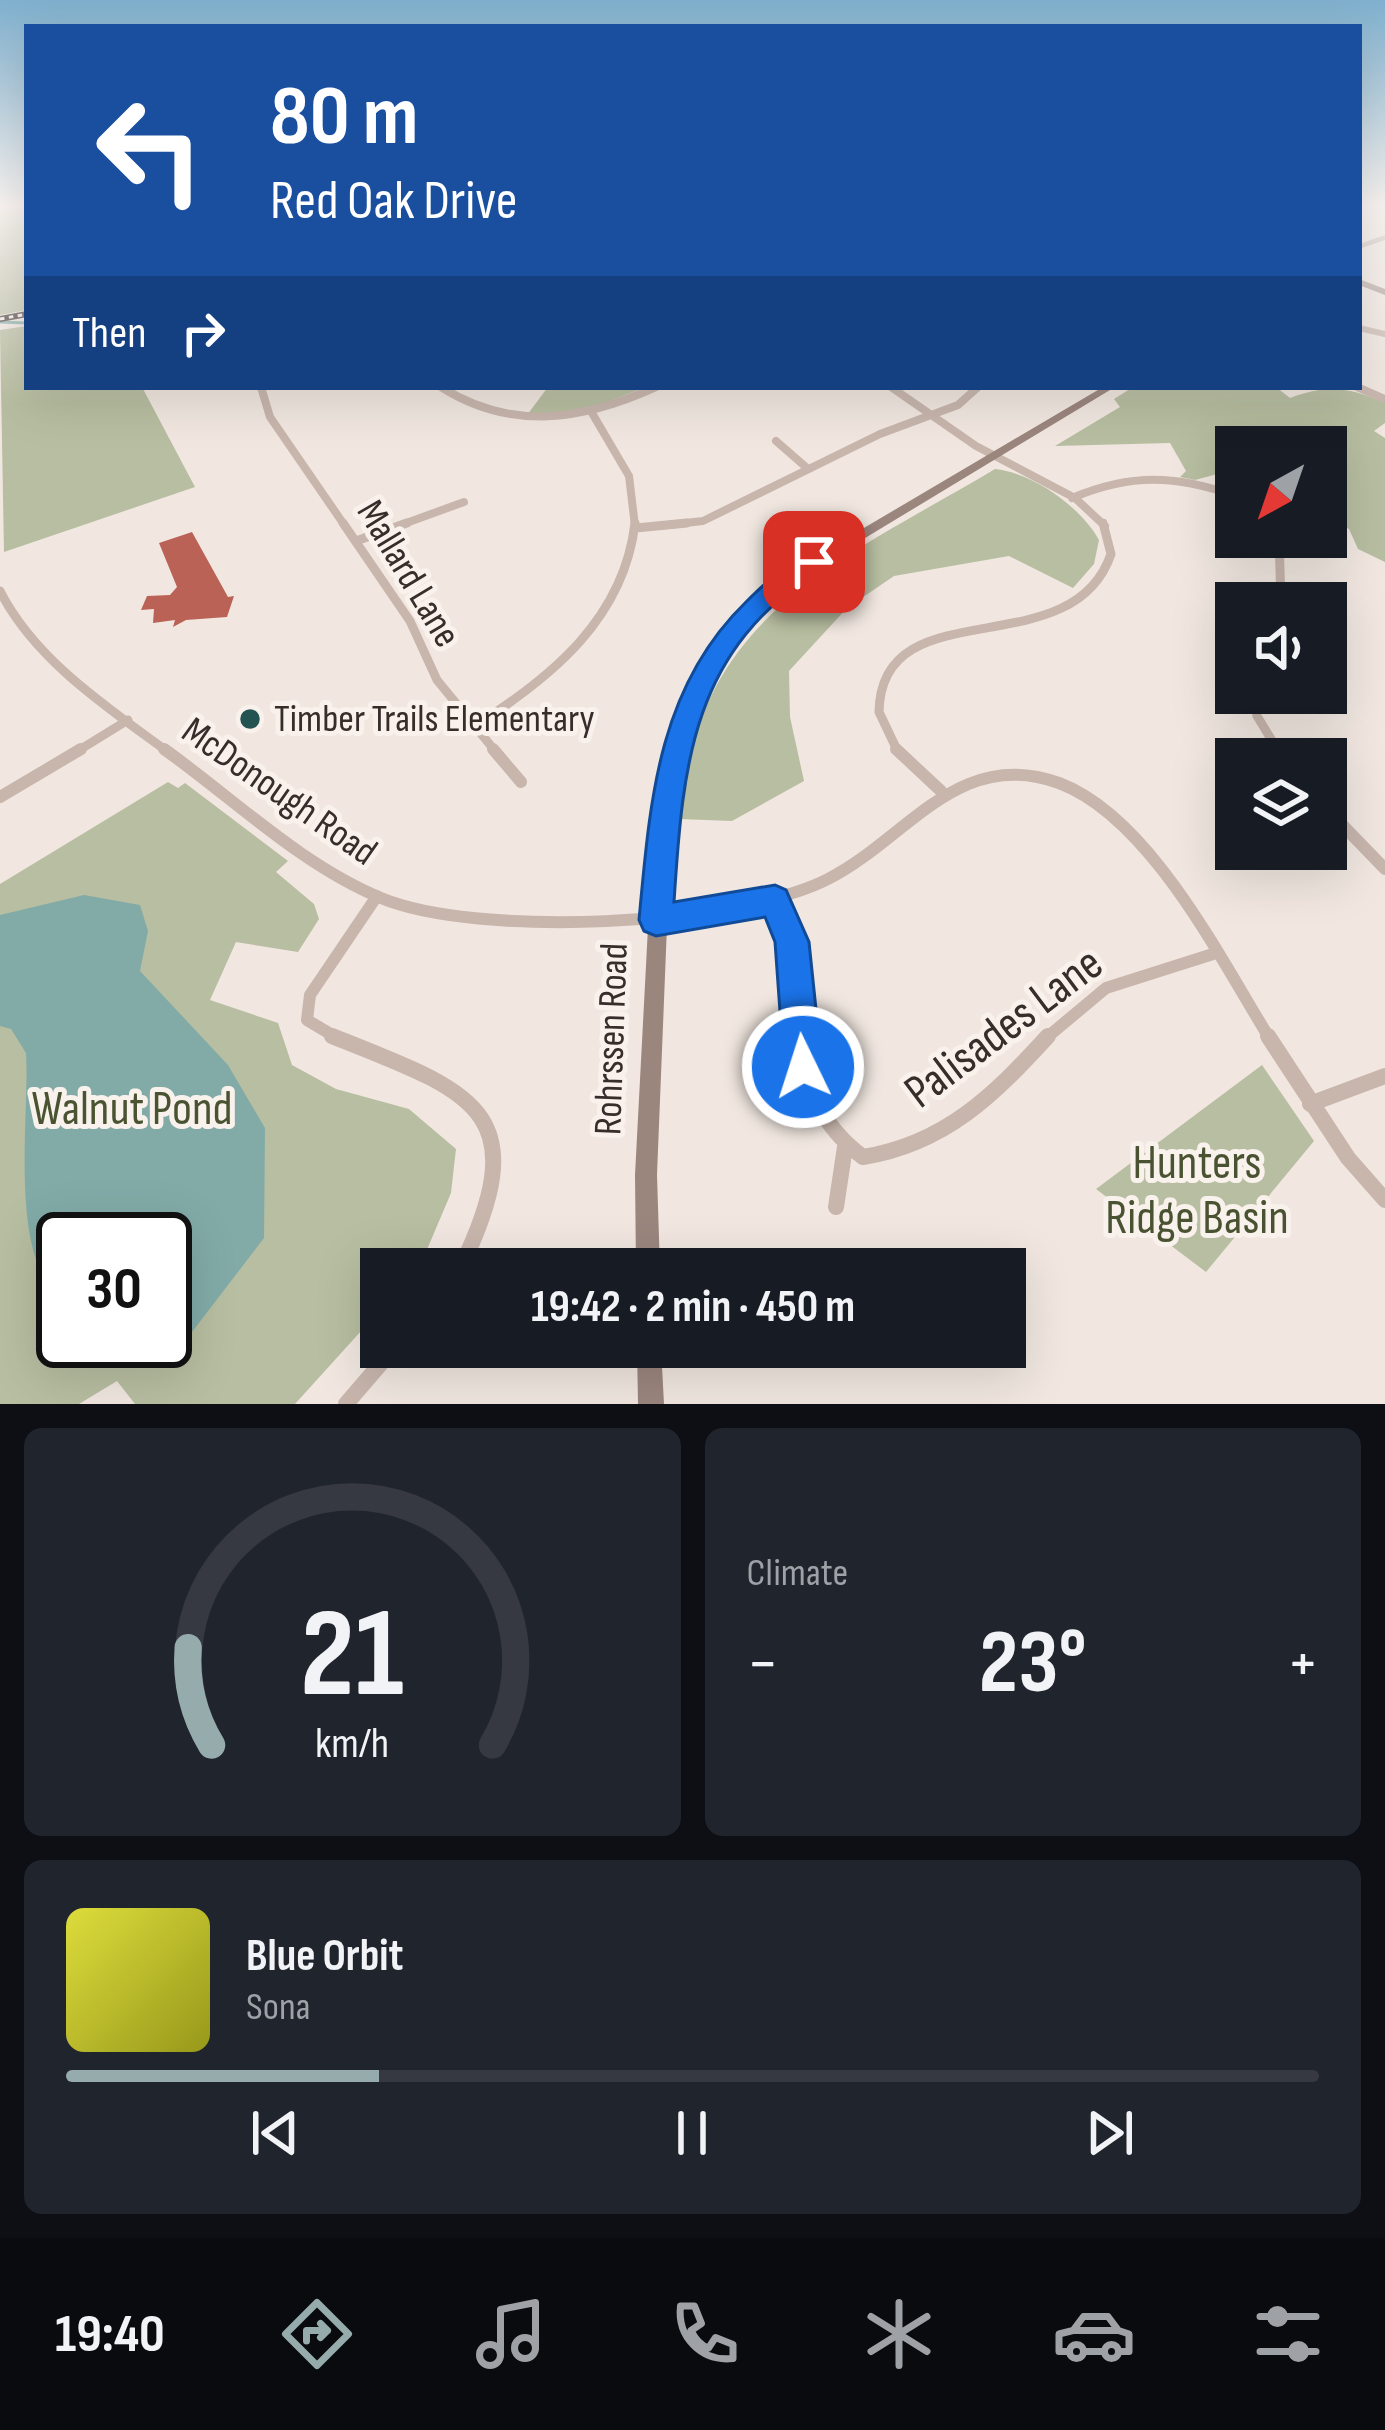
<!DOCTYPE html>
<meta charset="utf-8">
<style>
body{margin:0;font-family:"Sofia Sans Condensed",sans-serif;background:#20242c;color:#f1f3f6;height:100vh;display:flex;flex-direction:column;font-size:45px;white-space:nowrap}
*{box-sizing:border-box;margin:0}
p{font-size:39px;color:#9ea1a6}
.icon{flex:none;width:66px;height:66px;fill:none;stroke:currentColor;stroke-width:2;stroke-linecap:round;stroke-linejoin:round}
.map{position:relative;height:1404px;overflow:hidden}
.drawer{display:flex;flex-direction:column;gap:24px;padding:24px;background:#0d0f14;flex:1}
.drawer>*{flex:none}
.hud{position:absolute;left:24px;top:24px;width:1338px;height:366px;border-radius:0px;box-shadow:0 12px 48px #0002;background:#1a4fa0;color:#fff;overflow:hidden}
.needle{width:78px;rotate:220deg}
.controls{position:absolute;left:1215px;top:426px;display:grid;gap:24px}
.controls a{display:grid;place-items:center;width:132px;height:132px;border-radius:0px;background:#171b24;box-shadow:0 12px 48px #0002;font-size:60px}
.speed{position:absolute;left:36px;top:1212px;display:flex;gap:24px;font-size:60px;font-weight:700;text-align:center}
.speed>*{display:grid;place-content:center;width:156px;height:156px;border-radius:50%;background:#171b24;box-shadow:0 12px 48px #0002;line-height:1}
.speed .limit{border:6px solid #111;border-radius:18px;background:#fff;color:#111}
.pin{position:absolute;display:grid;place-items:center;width:102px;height:102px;color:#fff;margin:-51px;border-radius:24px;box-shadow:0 6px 18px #0006}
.me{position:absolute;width:132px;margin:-66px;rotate:356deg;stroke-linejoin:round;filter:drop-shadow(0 0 9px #0008)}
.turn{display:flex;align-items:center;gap:42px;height:252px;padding:0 48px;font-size:54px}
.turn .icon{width:156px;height:156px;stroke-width:2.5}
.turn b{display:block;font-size:84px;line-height:102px}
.then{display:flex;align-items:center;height:114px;padding:0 48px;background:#0003;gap:24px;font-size:45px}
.big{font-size:90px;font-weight:700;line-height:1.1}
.drawer .tile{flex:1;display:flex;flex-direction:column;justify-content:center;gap:18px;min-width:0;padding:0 42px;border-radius:18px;background:#20242c}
.drawer .dial{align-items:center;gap:0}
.dial svg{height:312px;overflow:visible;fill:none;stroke:#363941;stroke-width:7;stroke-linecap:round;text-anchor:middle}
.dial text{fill:#f1f3f6;stroke:none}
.song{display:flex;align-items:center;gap:36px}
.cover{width:144px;height:144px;border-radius:18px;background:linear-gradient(135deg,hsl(60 70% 55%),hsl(60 70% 35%))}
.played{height:12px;border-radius:6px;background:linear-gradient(90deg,#95abac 25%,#363941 25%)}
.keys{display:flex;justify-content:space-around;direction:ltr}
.heat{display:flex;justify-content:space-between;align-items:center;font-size:66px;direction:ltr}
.drawer .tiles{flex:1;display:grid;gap:24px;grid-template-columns:1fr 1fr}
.tile:last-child{grid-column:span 2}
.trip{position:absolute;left:360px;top:1248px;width:666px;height:120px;border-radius:0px;background:#171b24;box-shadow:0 12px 48px #0002;font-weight:700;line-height:120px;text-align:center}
.tabs{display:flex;height:192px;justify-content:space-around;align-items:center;background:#090b0e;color:#9ea1a6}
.tabs .icon{width:84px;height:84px}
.tabs .current{color:#95abac}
.tabs b{font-size:54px;color:#f1f3f6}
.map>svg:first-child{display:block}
.green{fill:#b8bea1;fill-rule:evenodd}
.water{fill:#82aba8}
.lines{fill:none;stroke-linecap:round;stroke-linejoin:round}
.stream{stroke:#82aba8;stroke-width:3}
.building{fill:#ba6255}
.street-far4{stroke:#c8b6ad;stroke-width:6}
.street-far3{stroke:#c8b6ad;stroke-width:8}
.street-far2{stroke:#c8b6ad;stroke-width:9}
.street-far1{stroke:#c8b6ad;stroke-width:12}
.street{stroke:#c8b6ad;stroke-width:16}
.secondary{fill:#9b867e;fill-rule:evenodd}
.rail-casing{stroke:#372d2b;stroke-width:6}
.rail{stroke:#f9f1ec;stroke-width:3;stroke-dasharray:4.5;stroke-linecap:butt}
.route{fill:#1a73e8;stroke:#114b97;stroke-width:3}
.poi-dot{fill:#245452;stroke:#f9f1ec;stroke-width:4.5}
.labels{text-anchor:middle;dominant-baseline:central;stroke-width:10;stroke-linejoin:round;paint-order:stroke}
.street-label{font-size:39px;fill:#372d2b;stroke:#f9f1ec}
.poi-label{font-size:39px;fill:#372d2b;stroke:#f9f1ec;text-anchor:start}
.near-street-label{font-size:48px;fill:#372d2b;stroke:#f9f1ec}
.near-park-label{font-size:48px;fill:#4a5331;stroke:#f9f1ec}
</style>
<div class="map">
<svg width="1385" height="1404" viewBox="0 0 1385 1404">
<rect width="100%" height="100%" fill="#f1e7e0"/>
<path class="green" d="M0,208H27V310L0,315Z
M27,326V387H142L195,487L4,552L0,330Z
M548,387H646L581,412L527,415Z
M1133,387H1276L1290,398C1328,384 1348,387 1385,403V423L1374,431L1385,438V562L1358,549L1349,529L1326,516V447H1236V469L1195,480L1180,477L1186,471L1170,443L1055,446L1120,407L1114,399Z
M995,469C1033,473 1081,507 1099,540L1094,564L1073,588L1009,556L894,576L847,608L789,671L790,717L804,781L732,821L679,819C696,614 839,562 995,469Z
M168,782L178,788L185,783L288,861L276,872L314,904L319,919L298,952L236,942L210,1000L278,1023L292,1065L336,1089L409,1109L456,1149L451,1193L420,1266L381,1269V1309L295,1404H135L117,1381L79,1404H0V884ZM63,1239H165V1341H63Z
M1262,1065L1314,1141L1206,1272L1096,1189Z"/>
<path class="water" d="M84,895L140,905L148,931L140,971L228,1065L265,1128L264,1238L192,1332L177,1342L135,1341H165V1239H63V1300C7,1259 30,1118 26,1053L11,1029L0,1026V915Z"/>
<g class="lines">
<path class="stream" d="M0,322L27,323"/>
</g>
<path class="building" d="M192,532L228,597L234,596L227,617L186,620L173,627L175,620L153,623L154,609L141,610L147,596L170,595L177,587L159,543Z"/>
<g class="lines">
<path class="street-far4" d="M1359,328L1385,334"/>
<path class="street-far3" d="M261,387L270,417L345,526
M441,387C512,432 583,420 656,387
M891,387L976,446L1075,498L1105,526
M1357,387L1385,399
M592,413L629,476L635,526
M776,441L807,468
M1072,498C1131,473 1176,475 1236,496
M398,526L464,502
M658,526L703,521L880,434L958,405L978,387"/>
<path class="street-far2" d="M343,523L410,621L437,680L496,752
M636,528L687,523
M1279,537L1281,603
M356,541L407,523
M0,591C35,660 107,707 168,752
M1253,693L1257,716L1279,752
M476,725C552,677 624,618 635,523
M76,752L128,720
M898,752L879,712C881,586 1072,669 1111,554L1103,523"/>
<path class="street-far1" d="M164,749C234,799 301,865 381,898C477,938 736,926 828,879C906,840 958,746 1059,783C1150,817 1221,960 1270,1039
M493,749L521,782
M896,749L941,791
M1277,749L1284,759
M0,797L81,749
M1326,808L1385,869
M775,900L792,944L802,1039
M339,1039L307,1020L310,995L377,896
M1045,1039L1106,988L1213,954"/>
<path class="street" d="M332,1036C472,1092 538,1109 460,1269
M801,1036C807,1089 820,1125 863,1157C945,1144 994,1095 1048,1036
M1268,1036L1348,1158L1385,1200
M1310,1104L1385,1076
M836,1207L845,1147
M346,1404L395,1347"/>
<path class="secondary" d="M1385,235V240L1359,249V244Z
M1359,279L1385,289V295L1359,285Z
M1103,387H1115L784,587L735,637L698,698L675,784L670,851L657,1175L660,1269H636L635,1175L652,851L659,784L684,697L725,629L774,581Z
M637,1347H661L664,1404H638Z"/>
<g class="rail-casing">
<path id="rail" d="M0,319L27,314"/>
</g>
<use href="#rail" class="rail"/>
</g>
<linearGradient id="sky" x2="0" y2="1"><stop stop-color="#7fb0ce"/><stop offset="0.51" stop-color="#f9f4f1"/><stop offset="1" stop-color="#f9f4f1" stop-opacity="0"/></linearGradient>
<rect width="1385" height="404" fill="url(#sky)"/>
<path class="route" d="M814,554L826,562L823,568C692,648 683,762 674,902L775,885L786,890L809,942L822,1067L816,1081L803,1086L790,1081L784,1067L775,942L765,917L656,936L644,931L639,920C650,803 657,688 746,602C766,582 787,562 814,554Z"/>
<circle class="poi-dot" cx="250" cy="719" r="12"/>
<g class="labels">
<g class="street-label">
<text transform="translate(408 574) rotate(59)">Mallard Lane</text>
<text transform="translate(279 792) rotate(35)">McDonough Road</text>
<text transform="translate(612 1039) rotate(-88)">Rohrssen Road</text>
</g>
<g class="poi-label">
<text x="274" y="719">Timber Trails Elementary</text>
</g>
<g class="near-street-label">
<text transform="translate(1004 1028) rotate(-37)">Palisades Lane</text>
</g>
<g class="near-park-label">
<text x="132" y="1109">Walnut Pond</text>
<text x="1197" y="1163">Hunters<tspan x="1197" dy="55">Ridge Basin</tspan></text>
</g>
</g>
</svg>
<div class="controls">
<a><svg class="needle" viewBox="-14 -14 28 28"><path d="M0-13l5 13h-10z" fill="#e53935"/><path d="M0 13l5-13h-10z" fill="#9ea1a6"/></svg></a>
<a><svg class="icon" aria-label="sound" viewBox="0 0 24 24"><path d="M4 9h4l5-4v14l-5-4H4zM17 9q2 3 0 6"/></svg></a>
<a><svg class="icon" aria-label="layers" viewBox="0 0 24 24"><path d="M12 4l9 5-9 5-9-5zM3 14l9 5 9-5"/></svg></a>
</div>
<div class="speed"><div class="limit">30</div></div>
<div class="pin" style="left:814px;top:562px;background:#d93025"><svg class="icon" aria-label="arrive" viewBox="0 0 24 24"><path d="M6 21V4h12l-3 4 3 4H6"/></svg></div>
<svg class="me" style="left:803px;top:1067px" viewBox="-20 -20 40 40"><circle r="17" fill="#1a73e8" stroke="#fff" stroke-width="3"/><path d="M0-11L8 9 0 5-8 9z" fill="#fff"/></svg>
<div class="trip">19:42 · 2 min · 450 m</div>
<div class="hud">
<div class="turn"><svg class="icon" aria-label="left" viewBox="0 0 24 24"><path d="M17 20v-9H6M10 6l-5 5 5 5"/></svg><div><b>80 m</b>Red Oak Drive</div></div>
<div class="then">Then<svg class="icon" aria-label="right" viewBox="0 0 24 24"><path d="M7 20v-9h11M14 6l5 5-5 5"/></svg></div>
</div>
</div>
<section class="drawer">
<div class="tiles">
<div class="tile dial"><svg viewBox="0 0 100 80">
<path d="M14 69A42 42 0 1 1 86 69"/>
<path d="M14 69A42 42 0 0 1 8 44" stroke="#95abac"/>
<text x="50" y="56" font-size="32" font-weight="700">21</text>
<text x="50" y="72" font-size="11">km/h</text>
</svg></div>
<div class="tile"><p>Climate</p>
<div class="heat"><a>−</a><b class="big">23°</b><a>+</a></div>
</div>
<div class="tile">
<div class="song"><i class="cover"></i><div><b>Blue Orbit</b><p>Sona</p></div></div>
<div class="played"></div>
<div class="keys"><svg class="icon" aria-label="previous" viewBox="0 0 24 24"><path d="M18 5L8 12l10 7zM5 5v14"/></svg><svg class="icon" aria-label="pause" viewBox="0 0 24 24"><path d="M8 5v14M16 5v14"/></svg><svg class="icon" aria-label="next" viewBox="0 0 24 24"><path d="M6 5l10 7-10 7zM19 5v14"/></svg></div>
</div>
</div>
</section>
<nav class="tabs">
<b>19:40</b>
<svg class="icon current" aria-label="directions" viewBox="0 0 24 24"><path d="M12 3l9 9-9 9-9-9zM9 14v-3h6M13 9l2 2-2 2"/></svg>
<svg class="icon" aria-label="music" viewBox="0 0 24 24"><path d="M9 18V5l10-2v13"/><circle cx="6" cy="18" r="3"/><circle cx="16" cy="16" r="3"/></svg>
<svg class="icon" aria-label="phone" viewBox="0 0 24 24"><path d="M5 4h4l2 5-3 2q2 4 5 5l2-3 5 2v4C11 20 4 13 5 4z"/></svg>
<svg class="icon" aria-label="climate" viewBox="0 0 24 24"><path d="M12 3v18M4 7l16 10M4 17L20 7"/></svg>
<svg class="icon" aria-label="car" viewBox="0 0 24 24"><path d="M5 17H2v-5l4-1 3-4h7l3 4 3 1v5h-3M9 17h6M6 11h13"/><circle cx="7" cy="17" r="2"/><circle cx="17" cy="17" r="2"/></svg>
<svg class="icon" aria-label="filters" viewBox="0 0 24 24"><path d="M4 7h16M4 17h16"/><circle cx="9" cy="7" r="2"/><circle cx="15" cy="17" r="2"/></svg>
</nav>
